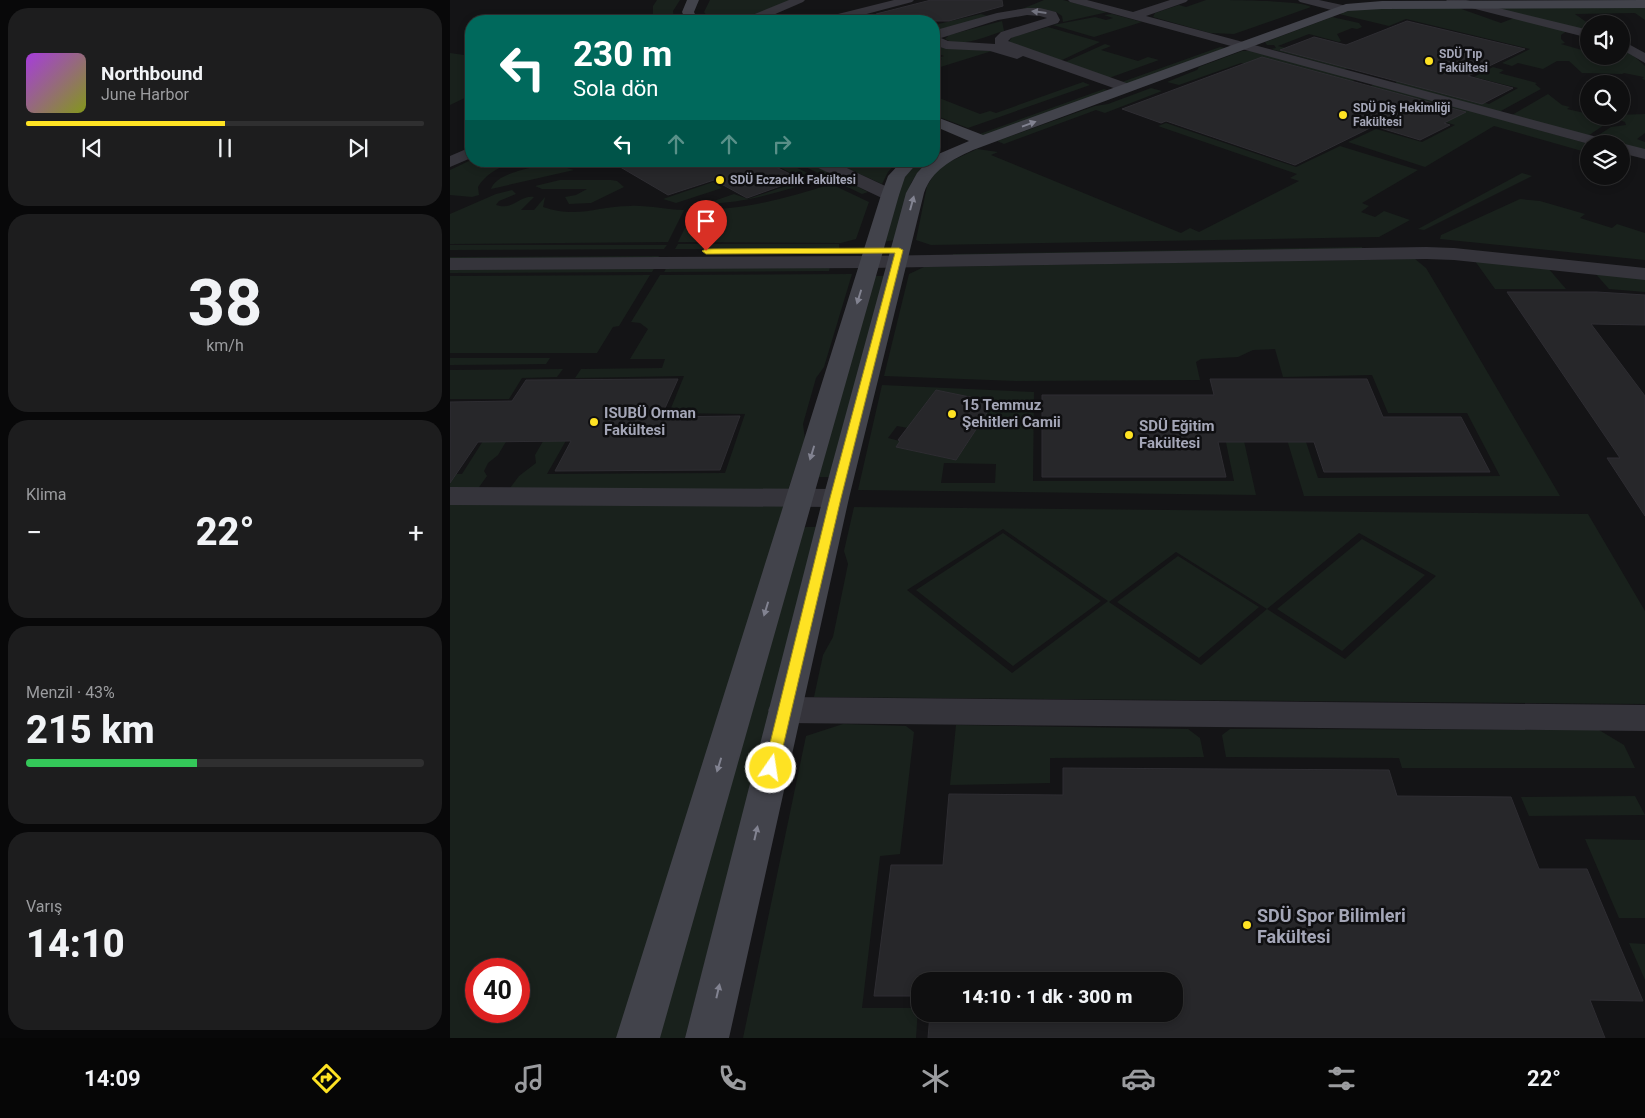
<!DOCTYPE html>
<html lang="tr">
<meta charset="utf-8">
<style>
body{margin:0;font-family:Roboto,sans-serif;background:#1d1d1e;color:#f1f3f6;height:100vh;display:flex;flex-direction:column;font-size:19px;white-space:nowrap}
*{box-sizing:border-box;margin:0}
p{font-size:16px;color:#9b9c9f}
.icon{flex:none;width:28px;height:28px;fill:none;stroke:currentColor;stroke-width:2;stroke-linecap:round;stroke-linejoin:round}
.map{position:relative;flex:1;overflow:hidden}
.details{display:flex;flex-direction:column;gap:8px;padding:8px;background:#080809;width:450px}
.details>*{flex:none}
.top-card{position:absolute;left:15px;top:15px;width:475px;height:152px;border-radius:20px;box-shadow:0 2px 8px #0003,0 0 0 1px #2f2f30;background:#00695c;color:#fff;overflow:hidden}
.fabs{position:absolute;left:1130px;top:15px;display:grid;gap:10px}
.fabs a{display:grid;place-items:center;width:50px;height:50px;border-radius:50%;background:#0f0f10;box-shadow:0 2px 8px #0003,0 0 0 1px #2f2f30;font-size:25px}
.speed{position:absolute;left:15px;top:958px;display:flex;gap:10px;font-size:25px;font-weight:700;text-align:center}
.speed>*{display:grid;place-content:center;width:65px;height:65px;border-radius:50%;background:#0f0f10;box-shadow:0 2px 8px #0003,0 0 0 1px #2f2f30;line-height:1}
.speed .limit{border:8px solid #d22;background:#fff;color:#111}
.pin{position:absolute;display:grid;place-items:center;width:42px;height:42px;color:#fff;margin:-51px -21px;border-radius:50% 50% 50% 0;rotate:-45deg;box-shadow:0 0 5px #0007}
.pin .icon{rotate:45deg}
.me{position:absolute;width:55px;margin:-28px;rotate:13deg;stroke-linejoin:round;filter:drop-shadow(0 0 4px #0008)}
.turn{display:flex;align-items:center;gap:18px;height:105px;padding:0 25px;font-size:22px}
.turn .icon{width:65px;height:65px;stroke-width:2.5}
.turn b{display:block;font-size:35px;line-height:42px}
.lanes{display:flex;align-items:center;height:48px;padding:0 25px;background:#0003;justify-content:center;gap:25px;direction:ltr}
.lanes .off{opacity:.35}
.big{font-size:38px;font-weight:800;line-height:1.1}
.details .tile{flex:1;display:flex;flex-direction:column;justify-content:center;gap:8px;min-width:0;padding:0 18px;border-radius:20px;background:#1d1d1e}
.details .dial{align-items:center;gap:0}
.dial b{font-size:65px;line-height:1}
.song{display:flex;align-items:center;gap:15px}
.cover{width:60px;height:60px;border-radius:8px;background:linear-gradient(135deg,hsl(280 70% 55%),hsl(70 70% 35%))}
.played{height:5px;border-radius:2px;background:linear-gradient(90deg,#fee223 50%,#2f2f30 50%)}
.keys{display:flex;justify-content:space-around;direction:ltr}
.heat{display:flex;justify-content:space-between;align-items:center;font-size:28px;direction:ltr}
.charge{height:8px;border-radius:4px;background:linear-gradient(90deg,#34c759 43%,#2f2f30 0)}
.trip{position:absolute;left:461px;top:972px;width:272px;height:50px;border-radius:20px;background:#0f0f10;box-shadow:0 2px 8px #0003,0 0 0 1px #2f2f30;font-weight:800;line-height:50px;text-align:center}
.tab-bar{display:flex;height:80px;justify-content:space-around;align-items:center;background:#060606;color:#9b9c9f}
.tab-bar .icon{width:35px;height:35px}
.tab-bar .active{color:#fee223}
.tab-bar b{font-size:22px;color:#f1f3f6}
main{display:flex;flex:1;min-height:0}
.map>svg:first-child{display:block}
.green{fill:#19211c;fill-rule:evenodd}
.building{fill:#27272a;stroke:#2e2d32}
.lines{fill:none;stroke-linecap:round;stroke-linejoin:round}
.street{fill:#35343b;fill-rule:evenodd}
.secondary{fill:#42434b;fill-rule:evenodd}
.oneway{fill:#72737f}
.oneway2{fill:#828391}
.route{fill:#fee223;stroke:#a59317}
.poi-dot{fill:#fee223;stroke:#0f0f11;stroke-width:2}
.labels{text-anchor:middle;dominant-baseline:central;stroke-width:5;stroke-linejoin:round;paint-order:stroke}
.far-poi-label{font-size:12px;font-weight:bold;fill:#a4a6b7;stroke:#0f0f11;text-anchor:start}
.poi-label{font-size:15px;font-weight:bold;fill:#a4a6b7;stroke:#0f0f11;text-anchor:start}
.near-poi-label{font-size:18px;font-weight:bold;fill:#a4a6b7;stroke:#0f0f11;text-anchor:start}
</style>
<main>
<section class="details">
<div class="tile">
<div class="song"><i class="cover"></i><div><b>Northbound</b><p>June Harbor</p></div></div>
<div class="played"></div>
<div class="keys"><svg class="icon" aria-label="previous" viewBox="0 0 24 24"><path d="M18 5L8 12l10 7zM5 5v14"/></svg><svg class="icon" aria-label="pause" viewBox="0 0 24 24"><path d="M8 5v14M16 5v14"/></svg><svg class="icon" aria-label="next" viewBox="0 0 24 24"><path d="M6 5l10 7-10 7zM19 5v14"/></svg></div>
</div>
<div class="tile dial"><b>38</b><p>km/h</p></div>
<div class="tile"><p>Klima</p>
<div class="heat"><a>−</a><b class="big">22°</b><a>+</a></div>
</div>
<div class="tile"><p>Menzil · 43%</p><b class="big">215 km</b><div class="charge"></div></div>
<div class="tile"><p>Varış</p><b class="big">14:10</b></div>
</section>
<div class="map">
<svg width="1195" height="1038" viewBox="0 0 1195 1038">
<rect width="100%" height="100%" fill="#141416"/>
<path class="green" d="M207,0H230L223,11L224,19L203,20V6Z
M260,0H342L292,21H261L254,12Z
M594,0H613L658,12L613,22L612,16L606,12L572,9Z
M756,0C774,0 852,0 861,7L784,34L760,33L703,17L705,13L729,5L736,7Z
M1003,6L1051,23L1064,18L1117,31L1111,35V39L1115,43L1111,44L1139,52V56H1171L1177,50L1195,66V80L1192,79L1194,77L1174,73L1172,74L1132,73L1119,61H1107L1093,69L1068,63L1062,66L1052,63L1080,49L956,19L939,26L889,14L900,10Z
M1038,6H1195V20L1185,13L1125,14L1139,24V32Z
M531,14L538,16L484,32V25Z
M662,14L692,22L644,37L603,25L645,17L656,20L663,18L654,15Z
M882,17L909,23L912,27L907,29L902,28L887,34L891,41L889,42L859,34L828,46L901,66L924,69H893L821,49L826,48L824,45H817L815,42Z
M552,21L554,31C539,35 510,49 495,39L499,35Z
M598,27L650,42L610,61L559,42L562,37Z
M655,44L661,46L651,50L688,61L698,57L709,60L659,78L615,62Z
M484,46C503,50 523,49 542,51L484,69V62L492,59L488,58L494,56L484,52Z
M770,47L775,48L678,84L672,82Z
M792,51H807L907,79L855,100L869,85L791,63L729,85L717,82L747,70L749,67Z
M0,53L21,56V95L0,105Z
M1043,67L1054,70L1049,73L1087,83L1085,84L1091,89L1049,112L947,84L940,72L949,79L1039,104L1068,88L1024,77Z
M633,82L640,85L518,128L484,115V96L530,114L540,111L546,113Z
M925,84L1139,144V153L1044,126L975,167L898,142L926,129L972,142L1005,125L913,98L875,107Z
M701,88L712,91L655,113L646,110L554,144L547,141L645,106L658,104Z
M654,89L659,91L533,137L527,135Z
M1098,94L1112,105L1120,107L1117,109L1139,114V116L1195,114V133L1187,139L1195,142V152L1144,138L1161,127L1176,125L1175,122L1164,118L1150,119L1149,122L1154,125L1138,136L1062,115Z
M716,123L846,167L890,146L968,170L912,203L919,206L911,212L925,217L934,211L960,220L929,237L481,245L466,240L477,186L485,173L495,164L527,149L548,152L541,155L731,233L740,228L749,232L849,181L840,178L847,174L708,126Z
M21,160V161H67C52,165 36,173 28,187L29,195L22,197L0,195V170Z
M318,161H333L370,179C331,192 296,203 255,204L284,194L298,199L354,180Z
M343,161H357L418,192L412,194Z
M381,161H448L438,172L432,184Z
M470,161H481L468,172L461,183L445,240L432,242L454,176Z
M96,164H103L124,170L41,189C46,173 81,168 96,164Z
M1072,173L1082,176L974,230L968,229Z
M110,180H161L167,181L174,187L141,203L119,204L115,197L126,195L137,189H92L85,186Z
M263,182L272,188L226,203L213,199Z
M381,184L419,202L406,239L391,243L228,242L244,210C292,210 336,199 381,184Z
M62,190L66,194L49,201L46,205C64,211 69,195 84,197L71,210H84L95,197L93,207C129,219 146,206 180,206C198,205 216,210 234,210L218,242L0,244V214L46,194Z
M1070,199L1090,201L1135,214L1130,218L1162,228L1167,224L1195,233V260L990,239L991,235Z
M228,244H389V249H225Z
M0,245H217L214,249L0,250Z
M912,247L913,250L502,257L503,254Z
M209,256L208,258L0,259V257Z
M965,259L976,268L991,293L1110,496H854L835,433H853L868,478L1050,476L1017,413H938L922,375L833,377L825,349L803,350L788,357L751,359L746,362L750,380L566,381L434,376L459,274L474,267Z
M1025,261L1098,268L1116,289H1045Z
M205,267L202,272L0,273V268Z
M217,267H380L379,271L214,272Z
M1144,272L1195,278V292L1159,289Z
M402,274L374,367L366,378L353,424L355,439L338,490L60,488L69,476L86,463L85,455L99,431L122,430L97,474L275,473L295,414L219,413L234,376L125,378L131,369L212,368L215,359H180L198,329L190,323L181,322L210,275Z
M200,275L169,326L163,327L147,353H0V276Z
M421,276H435L384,474L379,477H367Z
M0,358H100L96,364L0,365Z
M113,369L107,377L72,378L59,399H0V370Z
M432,385L584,392L583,481H784L774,433L792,432L806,495L408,490ZM486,390L544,402L506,460L446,447L450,441L438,438L447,426L458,428ZM494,463L546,464L545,483H491Z
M40,430H63L48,455L38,463L34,471L37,476L27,490H0V474H12Z
M0,503L334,506L169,1038H0ZM26,969H69V1011H26Z
M404,507L1138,514L1195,611V704L364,697L373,655L383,637L398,564L394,551ZM553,529L658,601L562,673L457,590ZM909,533L986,576L895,659L817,609ZM726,552L817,609L751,665L659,602Z
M356,527H369L235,1038H205L350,530Z
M553,533L651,601L563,666L466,590Z
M912,539L975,575L892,651L827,609Z
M728,556L809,607L749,658L667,602Z
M393,724L456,726L464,732L450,854L430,856L412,1008H468L466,1038H293L356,736Z
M506,725L738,729L750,738L754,757L600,758V783L500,785Z
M780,729L1149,730L1174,745L1185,768H952L949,758L776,757L772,735Z
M1185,796L1195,815L1079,816L1071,797Z
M1135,839L1195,840V918H1169Z
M1179,943L1195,944V980Z"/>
<path class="building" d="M481,0H552L553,6L499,21H427L426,14Z
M957,21L1075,49L1018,76L1063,88L1032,104L830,50L864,37L896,45Z
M812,57L1016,112L994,123L1000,125L970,140L924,126L845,165L716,121L711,123L672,109Z
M160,161H314L350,179L297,198L264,180L218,195Z
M1057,292H1147L1195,295V325L1141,324L1195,396V516L1157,458H1170Z
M228,379L211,417L290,416L270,470L105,471L121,441L28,442L0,483V402L62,401L76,380Z
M760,379H917L933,417H1011L1040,472H874L864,442H768L776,477H592V395H764Z
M486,390L544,402L506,460L446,447L450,441L448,440Z
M613,768L939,770L947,796L1061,797L1089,869H1137L1193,1001L1140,1000L1155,1038H478L480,1014H725V981H470V996H424L441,865H493L499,794L613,795Z"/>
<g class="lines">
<path class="street" d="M339,0H355L353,2L309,21H293L295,18Z
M444,0H464L462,2L390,21H370L372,18Z
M618,0H637L683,12L720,0H738L736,2L696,16L1162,141L1164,144H1139L620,2Z
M848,0H869L897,6L899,9L893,13L850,2Z
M996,0H1016L1139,30V38L998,2Z
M577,8H590L606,12L610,20L608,23L561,38L558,41L682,85L684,88L682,91H672L573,56L567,59L540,51L496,49L484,45V32L486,30L547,13ZM577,15L590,16L597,18L551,32L545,38V44L498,41L491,38L548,20Z
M1171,40L1195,53V63L1171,49Z
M1171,143L1195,149V159L1171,153V144H1168Z
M21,147V158L0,167V156Z
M360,161H382L446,191L449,195L446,199L440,200L434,199L362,165Z
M976,247L1004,248L1195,268V280L1004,260L976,259L419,268L0,270V258L419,256Z
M0,487L386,489L395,492L399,498L395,504L386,507L0,505Z
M335,697L1195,705V731L335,723L323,719L318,710L323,701Z"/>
<path class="secondary" d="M237,0H249L244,12L248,21H236L232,12Z
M1195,0V8L932,9L898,11L523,150C501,160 482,170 474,193L399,498L279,1038H235L373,498L456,193L467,173L478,161H484V157L486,155L519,141L484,126V116L533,135L896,4L932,1Z
M452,161H469L455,177L449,195L210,1038H166L431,195L438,176Z"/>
</g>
<defs><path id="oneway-solid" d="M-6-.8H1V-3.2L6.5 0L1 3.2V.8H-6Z" transform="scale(1.25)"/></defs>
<use class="oneway" href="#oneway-solid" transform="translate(589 12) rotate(-173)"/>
<g class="oneway2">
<use href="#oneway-solid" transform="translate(579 124) rotate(-20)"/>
<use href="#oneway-solid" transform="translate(462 203) rotate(-75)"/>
<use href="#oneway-solid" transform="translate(409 297) rotate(107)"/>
<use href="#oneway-solid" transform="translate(362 453) rotate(107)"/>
<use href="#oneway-solid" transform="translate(316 609) rotate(107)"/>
<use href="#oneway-solid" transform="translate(269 765) rotate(107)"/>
<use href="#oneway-solid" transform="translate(306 833) rotate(-77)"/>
<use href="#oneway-solid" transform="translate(268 991) rotate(-77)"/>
</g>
<path class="route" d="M449,248L453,250L391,498L328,768L326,773L321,774L316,773L314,768L380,498L445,253L256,254L252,251L256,249Z"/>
<g class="poi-dot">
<circle cx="979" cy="61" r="5"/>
<circle cx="893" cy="115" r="5"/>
<circle cx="270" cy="180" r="5"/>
<circle cx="502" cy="414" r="5"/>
<circle cx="144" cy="422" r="5"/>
<circle cx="679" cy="435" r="5"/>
<circle cx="797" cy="925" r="5"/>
</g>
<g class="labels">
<g class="far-poi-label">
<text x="989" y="54">SDÜ Tıp<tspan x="989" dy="14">Fakültesi</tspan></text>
<text x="903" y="108">SDÜ Diş Hekimliği<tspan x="903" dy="14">Fakültesi</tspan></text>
<text x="280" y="180">SDÜ Eczacılık Fakültesi</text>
</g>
<g class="poi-label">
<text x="512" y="405">15 Temmuz<tspan x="512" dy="17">Şehitleri Camii</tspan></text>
<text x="154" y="413">ISUBÜ Orman<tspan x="154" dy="17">Fakültesi</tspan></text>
<text x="689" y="426">SDÜ Eğitim<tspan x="689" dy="17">Fakültesi</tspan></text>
</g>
<g class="near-poi-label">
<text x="807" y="915">SDÜ Spor Bilimleri<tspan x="807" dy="21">Fakültesi</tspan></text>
</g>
</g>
</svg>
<div class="fabs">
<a><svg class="icon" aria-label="sound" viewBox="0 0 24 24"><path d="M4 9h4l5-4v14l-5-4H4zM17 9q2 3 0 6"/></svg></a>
<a><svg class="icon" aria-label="search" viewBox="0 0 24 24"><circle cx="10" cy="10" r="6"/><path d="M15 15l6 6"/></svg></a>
<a><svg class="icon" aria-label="layers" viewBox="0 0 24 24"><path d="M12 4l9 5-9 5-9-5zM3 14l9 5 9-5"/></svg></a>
</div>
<div class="speed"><div class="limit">40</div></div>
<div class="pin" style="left:256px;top:251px;background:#d93025"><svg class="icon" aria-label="arrive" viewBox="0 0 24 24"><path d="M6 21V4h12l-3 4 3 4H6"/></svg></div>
<svg class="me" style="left:321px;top:768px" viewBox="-20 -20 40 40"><circle r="17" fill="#fee223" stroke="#fff" stroke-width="3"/><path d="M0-11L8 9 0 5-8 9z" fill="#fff"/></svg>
<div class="trip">14:10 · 1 dk · 300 m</div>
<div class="top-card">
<div class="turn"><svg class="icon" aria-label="left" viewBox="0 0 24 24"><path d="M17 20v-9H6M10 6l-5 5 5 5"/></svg><div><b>230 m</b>Sola dön</div></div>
<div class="lanes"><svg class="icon" aria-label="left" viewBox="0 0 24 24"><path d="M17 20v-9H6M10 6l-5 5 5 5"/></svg><svg class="icon off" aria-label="ahead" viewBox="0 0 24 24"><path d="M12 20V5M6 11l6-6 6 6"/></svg><svg class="icon off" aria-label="ahead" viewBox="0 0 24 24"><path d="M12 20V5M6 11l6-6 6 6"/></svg><svg class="icon off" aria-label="right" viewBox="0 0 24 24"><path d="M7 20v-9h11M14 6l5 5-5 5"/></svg></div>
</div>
</div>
</main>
<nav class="tab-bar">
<b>14:09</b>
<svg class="icon active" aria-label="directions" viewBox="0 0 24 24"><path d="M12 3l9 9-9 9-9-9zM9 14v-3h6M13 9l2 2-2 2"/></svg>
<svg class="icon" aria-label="music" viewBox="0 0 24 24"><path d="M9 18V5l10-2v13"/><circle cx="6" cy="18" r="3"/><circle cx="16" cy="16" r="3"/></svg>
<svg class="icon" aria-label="phone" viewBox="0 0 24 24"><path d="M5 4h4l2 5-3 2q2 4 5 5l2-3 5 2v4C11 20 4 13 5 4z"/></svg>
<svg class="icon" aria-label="climate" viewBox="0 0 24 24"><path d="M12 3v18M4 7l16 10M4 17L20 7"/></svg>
<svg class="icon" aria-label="car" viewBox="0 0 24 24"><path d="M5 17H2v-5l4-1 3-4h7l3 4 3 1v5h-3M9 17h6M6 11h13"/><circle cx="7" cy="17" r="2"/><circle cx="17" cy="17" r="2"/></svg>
<svg class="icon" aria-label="filters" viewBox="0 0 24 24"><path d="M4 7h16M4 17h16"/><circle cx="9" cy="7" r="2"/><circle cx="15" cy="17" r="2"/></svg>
<b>22°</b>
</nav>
